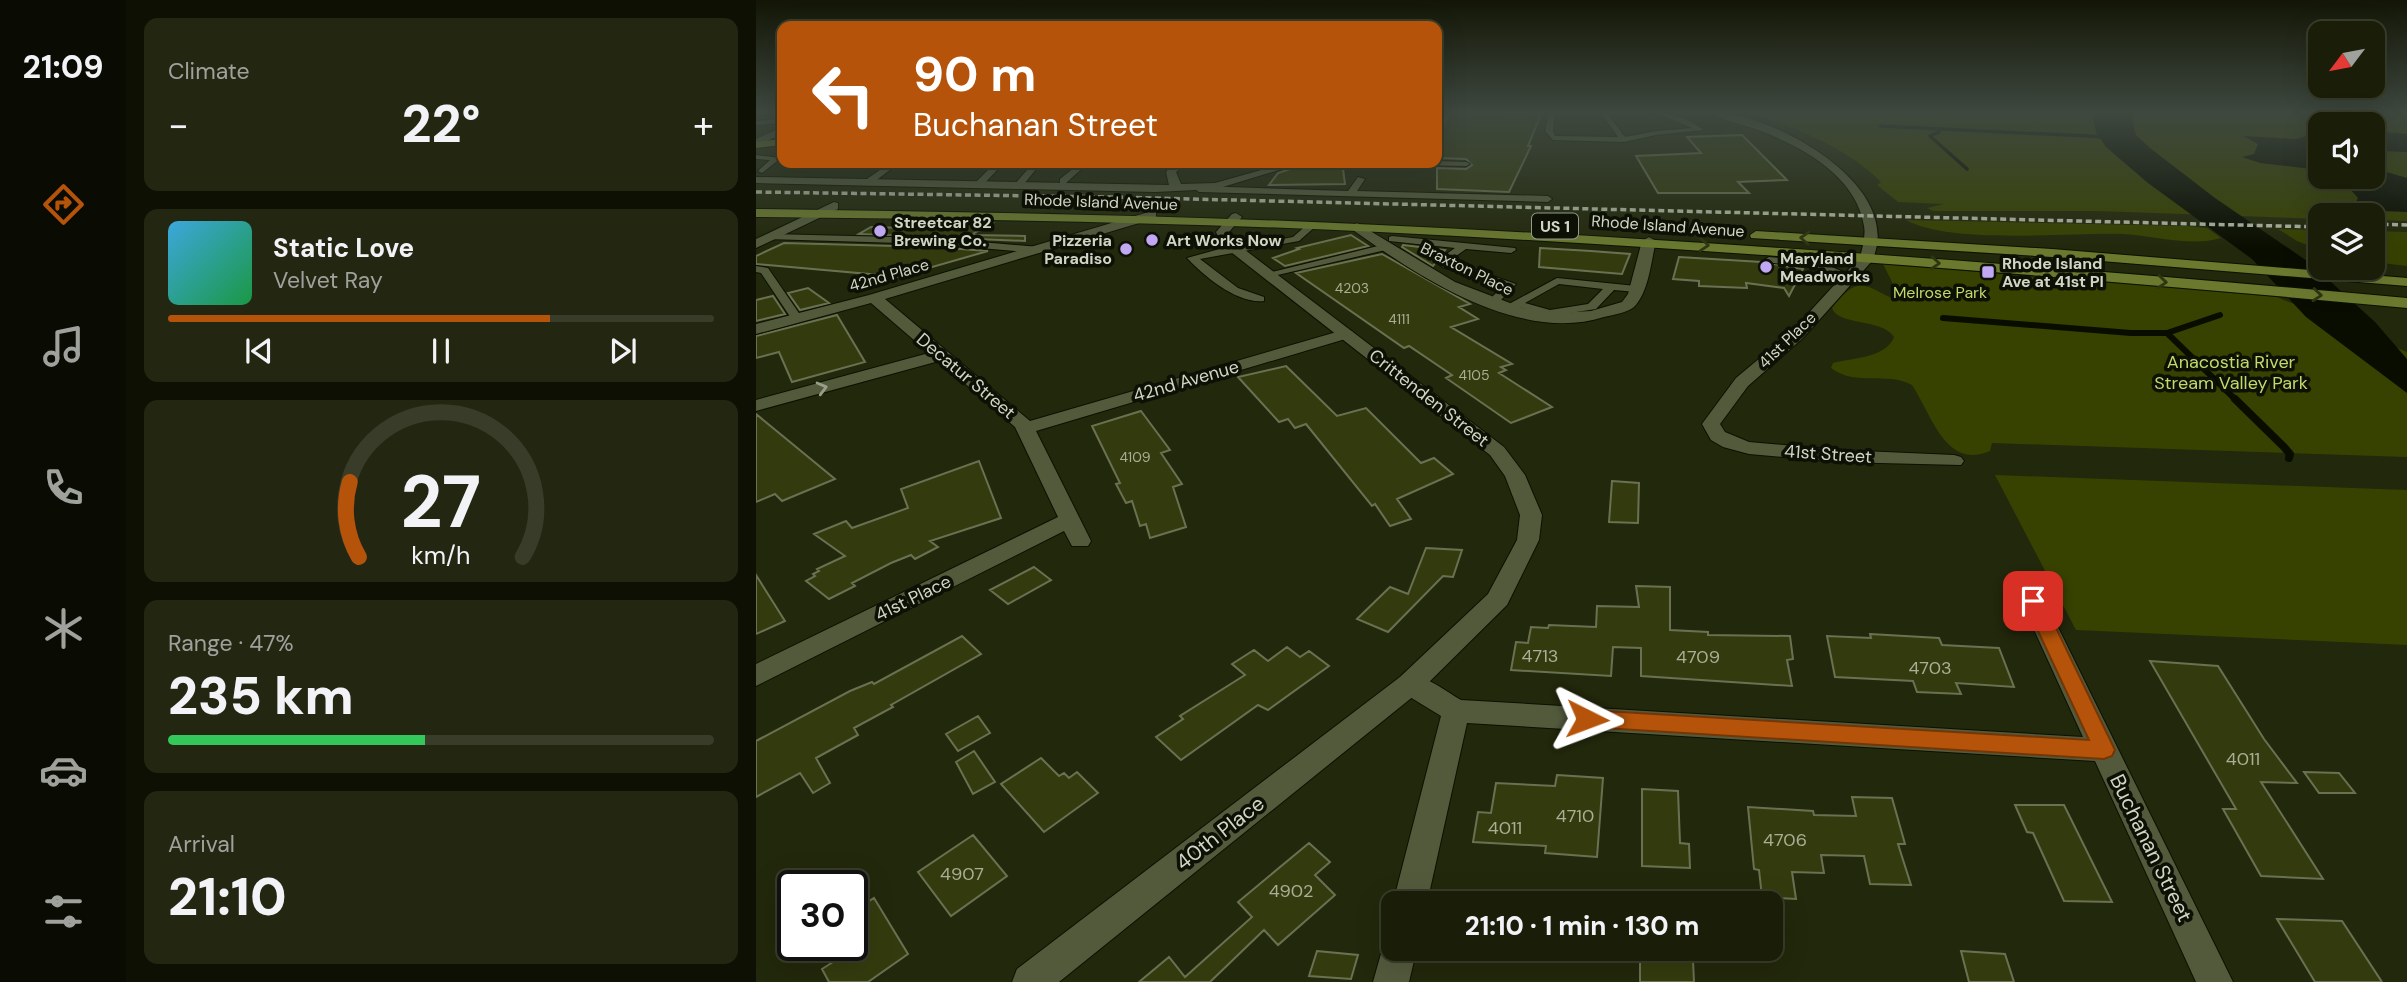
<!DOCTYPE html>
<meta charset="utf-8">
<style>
body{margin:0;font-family:"DM Sans",sans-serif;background:#232712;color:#f1f3f6;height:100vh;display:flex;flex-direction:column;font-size:26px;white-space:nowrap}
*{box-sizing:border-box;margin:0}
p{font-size:23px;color:#9fa29c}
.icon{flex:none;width:38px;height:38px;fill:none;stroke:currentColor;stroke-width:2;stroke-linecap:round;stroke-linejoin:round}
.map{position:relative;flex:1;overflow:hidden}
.side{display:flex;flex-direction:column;gap:18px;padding:18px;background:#0e1004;width:630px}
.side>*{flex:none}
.guide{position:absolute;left:21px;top:21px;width:665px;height:147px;border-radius:14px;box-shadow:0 7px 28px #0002,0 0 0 2px #383c29;background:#b45309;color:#fff;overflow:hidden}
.needle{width:46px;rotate:238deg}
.tools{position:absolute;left:1552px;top:21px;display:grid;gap:14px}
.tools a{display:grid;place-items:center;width:77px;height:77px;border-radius:14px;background:#1a1e08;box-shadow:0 7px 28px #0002,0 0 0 2px #383c29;font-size:35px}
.speed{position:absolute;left:21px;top:870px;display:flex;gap:14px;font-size:35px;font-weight:700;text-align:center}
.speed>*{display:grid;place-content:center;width:91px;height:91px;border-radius:50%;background:#1a1e08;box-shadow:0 7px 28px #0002,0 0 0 2px #383c29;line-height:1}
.speed .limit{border:4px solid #111;border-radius:10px;background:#fff;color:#111}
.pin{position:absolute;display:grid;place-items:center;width:60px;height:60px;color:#fff;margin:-30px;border-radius:14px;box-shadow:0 4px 10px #0006}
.me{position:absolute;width:77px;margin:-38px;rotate:93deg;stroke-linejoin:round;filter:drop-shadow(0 0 5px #0008)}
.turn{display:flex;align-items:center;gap:24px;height:147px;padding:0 21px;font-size:32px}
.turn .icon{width:91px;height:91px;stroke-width:2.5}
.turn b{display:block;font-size:49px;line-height:60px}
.big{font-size:52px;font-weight:800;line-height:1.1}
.side .widget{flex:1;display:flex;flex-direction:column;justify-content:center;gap:10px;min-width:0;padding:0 24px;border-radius:14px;background:#232712}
.side .dial{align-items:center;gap:0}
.dial svg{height:182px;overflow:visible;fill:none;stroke:#383c29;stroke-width:7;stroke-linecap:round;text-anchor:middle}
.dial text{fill:#f1f3f6;stroke:none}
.song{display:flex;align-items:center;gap:21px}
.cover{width:84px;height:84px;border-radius:10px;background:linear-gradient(135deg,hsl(200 70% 55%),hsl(140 70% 35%))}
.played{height:7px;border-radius:4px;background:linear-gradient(90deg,#b45309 70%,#383c29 70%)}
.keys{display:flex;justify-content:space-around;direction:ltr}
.heat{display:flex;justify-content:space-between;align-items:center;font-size:38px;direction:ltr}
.charge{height:10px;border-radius:5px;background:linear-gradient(90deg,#34c759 47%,#383c29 0)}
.trip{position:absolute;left:625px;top:891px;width:402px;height:70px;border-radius:14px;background:#1a1e08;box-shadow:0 7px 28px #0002,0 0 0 2px #383c29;font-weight:800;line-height:70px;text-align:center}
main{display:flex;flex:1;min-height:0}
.dock{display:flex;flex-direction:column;width:126px;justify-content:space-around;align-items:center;background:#0a0c03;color:#9fa29c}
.dock .icon{width:49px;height:49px}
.dock .active{color:#b45309}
.dock b{font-size:32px;color:#f1f3f6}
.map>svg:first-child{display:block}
.green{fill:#374200;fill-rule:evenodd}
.water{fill:#090d00}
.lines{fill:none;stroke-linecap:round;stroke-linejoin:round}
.stream-far2{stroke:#090d00;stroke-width:3.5}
.stream-far1{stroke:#090d00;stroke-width:6}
.stream{stroke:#090d00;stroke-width:8}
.building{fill:#333b0e;stroke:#697152;stroke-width:2}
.lane-casing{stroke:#0c1100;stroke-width:2}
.street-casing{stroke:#0c1100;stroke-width:2}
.secondary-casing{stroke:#0c1100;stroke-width:2}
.primary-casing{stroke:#0c1100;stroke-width:2}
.lane{fill:#535a3c;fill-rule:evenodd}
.street{fill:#535a3c;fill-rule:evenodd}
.secondary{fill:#535a3c;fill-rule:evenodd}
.primary{fill:#6a792e;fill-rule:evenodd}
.rail{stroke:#b5baa7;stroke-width:3.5;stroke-dasharray:6 3.5;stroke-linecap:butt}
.oneway{stroke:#2e3513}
.oneway2{stroke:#989e87}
.route{fill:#b45309;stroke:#753606;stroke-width:2}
.poi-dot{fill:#c1a8f3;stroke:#0d1005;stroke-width:2.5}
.labels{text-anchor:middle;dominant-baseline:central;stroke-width:7;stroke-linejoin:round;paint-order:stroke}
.number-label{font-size:14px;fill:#a9ae96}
.far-street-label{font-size:16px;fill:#d0d5c4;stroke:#0d1005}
.far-poi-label{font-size:16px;font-weight:bold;fill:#d0d5c4;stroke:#0d1005;text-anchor:start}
.shield{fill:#0d1005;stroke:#969a8b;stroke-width:2}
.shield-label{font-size:16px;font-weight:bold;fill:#d0d5c4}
.far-park-label{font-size:16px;fill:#c3da6a;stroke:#0d1005}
.park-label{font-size:18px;fill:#c3da6a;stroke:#0d1005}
.street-label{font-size:18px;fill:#d0d5c4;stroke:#0d1005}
.near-number-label{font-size:18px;fill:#a9ae96}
.near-street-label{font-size:21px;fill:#d0d5c4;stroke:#0d1005}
</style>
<main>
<nav class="dock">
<b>21:09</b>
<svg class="icon active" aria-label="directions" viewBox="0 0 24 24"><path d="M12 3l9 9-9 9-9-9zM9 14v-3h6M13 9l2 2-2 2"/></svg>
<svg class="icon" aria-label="music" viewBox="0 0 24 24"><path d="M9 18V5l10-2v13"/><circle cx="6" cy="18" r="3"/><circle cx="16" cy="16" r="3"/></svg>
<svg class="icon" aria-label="phone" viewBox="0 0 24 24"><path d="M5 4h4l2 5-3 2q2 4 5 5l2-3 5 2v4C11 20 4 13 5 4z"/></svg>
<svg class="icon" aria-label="climate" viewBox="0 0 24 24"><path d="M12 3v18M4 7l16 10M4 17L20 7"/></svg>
<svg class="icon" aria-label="car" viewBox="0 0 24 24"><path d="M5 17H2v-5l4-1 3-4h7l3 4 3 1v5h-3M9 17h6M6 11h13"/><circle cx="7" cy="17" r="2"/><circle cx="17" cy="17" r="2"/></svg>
<svg class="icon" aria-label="filters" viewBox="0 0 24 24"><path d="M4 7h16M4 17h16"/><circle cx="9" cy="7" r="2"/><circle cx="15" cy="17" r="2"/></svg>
</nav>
<section class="side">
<div class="widget"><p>Climate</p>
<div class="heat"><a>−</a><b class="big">22°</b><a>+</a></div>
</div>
<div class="widget">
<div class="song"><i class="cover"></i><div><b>Static Love</b><p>Velvet Ray</p></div></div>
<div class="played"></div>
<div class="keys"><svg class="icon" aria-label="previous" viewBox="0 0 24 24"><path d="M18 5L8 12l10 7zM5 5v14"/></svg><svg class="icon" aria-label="pause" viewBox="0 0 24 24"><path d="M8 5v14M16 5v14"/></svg><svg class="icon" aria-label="next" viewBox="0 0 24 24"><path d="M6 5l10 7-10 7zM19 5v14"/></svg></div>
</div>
<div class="widget dial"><svg viewBox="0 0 100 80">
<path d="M14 69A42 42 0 1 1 86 69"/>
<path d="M14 69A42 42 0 0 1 10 36" stroke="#b45309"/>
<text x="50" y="56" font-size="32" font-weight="700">27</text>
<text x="50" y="72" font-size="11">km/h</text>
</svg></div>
<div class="widget"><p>Range · 47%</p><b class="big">235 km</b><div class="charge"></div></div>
<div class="widget"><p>Arrival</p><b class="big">21:10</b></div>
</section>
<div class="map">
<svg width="1651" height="982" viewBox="0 0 1651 982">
<rect width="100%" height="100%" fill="#22280b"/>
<path class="green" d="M991,112H1651V221L1617,220V215H1564V219L1342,211H1177L1171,208L1188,204L1142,202L1121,185L1125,182C1089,146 1038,127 991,112ZM1564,124H1617V177H1564Z
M1150,220L1431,226L1451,228L1465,238C1436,247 1398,236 1368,234C1312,232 1196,245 1150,220Z
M1522,229L1564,230V250L1541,241Z
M1617,231L1651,232V266L1617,262Z
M1127,264L1521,297L1651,352V457L1236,443L1234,451C1189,470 1176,415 1156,385C1130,371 1100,387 1075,368L1077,363C1096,358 1130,358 1138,337C1126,318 1082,326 1076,308C1106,270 1109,289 1146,302Z
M1239,475L1651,490V645L1320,630Z"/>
<path class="water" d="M1340,112H1378L1376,120L1380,135L1394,148L1459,198L1554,263L1619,322L1651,359V393L1550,317L1496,259L1392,183L1350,147L1340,132L1337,120Z
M1617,126L1628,132L1651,134V152L1626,151L1617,154Z
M1564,132V170L1504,163L1486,157L1498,154L1502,144L1487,136L1540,139Z
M1617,168L1651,178V212L1626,211L1600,202L1602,198L1595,190L1575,177H1617Z"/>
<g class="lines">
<path class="stream-far2" d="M1124,126L1352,137
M1183,132L1174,136L1211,169"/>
<path class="stream-far1" d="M1464,315L1411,333L1481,401
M1187,318L1375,333H1411"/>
<path class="stream" d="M1479,399L1528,447L1534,454L1533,458"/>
</g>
<path class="building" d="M695,112L785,114L772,146H775L753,192L681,189V168L710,169L716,165L710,159L681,158V131Z
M986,135L1031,180L982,182L993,193H902L880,156L945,153L931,137Z
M534,169H587L589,184L513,185L522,173Z
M162,221L236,223L215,235L269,236V241L103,234L115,227L150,228Z
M595,235L612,246L529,266L517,258L543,249L541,248Z
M28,243L178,247L232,251L124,282V275L0,264V256Z
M647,245L689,250L677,266L646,247Z
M784,248L835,251L874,254L866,274L783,267Z
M626,254L714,304L703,307L722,319L695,327L756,364L745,367L750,370L743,373L796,407L755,423L690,378L696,375L653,346L648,348L540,273Z
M923,257L1006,262L1047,269L1033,296L1028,288L990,283L991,288L943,286V281L917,279Z
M52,288L73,303L44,310L32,293Z
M17,296L29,314L0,321V300Z
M81,315L109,362L36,382L23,352L0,358V336Z
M530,366L581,416L610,408L665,463L678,458L697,474L641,499L655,519L634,526L619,504L616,506L550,424L539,428L532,419L523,422L482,377Z
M385,411L414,450L405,453L426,484L417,487L430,527L394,538L390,524L384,526L376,501L370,503L360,484L364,483L336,426Z
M0,414L79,479L26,501L19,494L0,502Z
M223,461L245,518L174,541L182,547L159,559L155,555L135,563L96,583L99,586L73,599L50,581L59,576L57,574L63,571L61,569L89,556L58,534L90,521L96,528L152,508L145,489Z
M856,481L883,483L882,523L853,522Z
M670,548L706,550L697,577L687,576L632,632L601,619L634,587L652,594Z
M278,567L295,580L252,604L234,590Z
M0,575L29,621L0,634Z
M880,586L914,587V630L952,632V635L1034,636L1037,659L1031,660L1036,686L885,676V648L857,647L855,676L755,670L760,642L772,643L775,627L792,628L793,625L840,627L841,606L883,607Z
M1114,634L1183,638L1186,645L1243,648L1258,687L1200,683L1205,694L1161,692L1157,681L1079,677L1071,636L1115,638Z
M206,636L225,654L135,705L137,707L98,728L102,735L60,758L74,783L57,793L44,773L0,797V741L94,691L116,682L118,684Z
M531,647L544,657L553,651L573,666L512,710L502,705L425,760L400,737L427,719L424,716L489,675L476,664L498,650L512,661Z
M1394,661L1462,666L1508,739L1541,783L1505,782L1567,879L1505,876L1467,809H1480Z
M222,716L234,733L202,751L190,734Z
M218,751L239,782L217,794L200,762Z
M285,758L303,776L308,773L313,778L321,772L342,793L288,832L245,784Z
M1548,772L1583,773L1599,793H1563Z
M801,775L847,778L841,857L789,853L790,846L717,842L722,812L735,813L740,783L799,786Z
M886,789L922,791L924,843L933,844L934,868L886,866Z
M1096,797L1136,798L1149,844H1142L1155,885L1114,884L1108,856L1065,855L1068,873L1036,872L1040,899L1006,897L1003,870L998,869L992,807L1057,811L1058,815L1100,816Z
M1259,805H1308L1356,902L1308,901L1277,833L1271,832Z
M217,835L251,876L195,916L162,872Z
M553,843L574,862L559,875L579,895L522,945L508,930L454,982H383L413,957L429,977L496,917L482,902Z
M118,898L152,954L112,982H73L66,969L77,962L68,945H96V912Z
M1521,919L1586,921L1626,982H1559Z
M561,951L602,955L595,979L553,976Z
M1205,951L1249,954L1258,982H1213Z
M884,958L937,961L938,982H884Z"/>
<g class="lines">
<g class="lane-casing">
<path id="lane" d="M793,112H799L797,131L799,136L862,137L844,112H850L869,137L900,131L936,128L897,112C915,112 933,119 948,130L900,135L868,142L797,140L789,131Z
M26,119V123L0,125V121Z
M0,155L25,158L6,173L2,171L14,160L0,159Z
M681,161L710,162L714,164L710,166L654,165L650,163Z
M134,163H143L114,185H108V181Z
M277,163H285L264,189H258V185Z
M324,163H332L310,183H304V179Z
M534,163H631L627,165L535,167L531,165Z
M235,167L242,169L225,187H219V183Z
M602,177L609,179L601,191L792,196L796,199L792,202L443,192L439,189L443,186L592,191Z
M552,224L560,226L543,241L444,259L482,288L508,297V301C481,304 448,276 431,258L478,245L482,247L537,237Z
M14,234L178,238L283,247L288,250L283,253L178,244L11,239V235Z
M636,236L759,248L760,250L755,253L710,249L693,261L760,284L745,300H737V296L748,285L686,267L682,260L699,248L633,241V237Z
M630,244L635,247L634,249L513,277L508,274Z
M1013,257L1064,262L1097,276L1092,279L1062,268L1009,262L1008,260Z
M0,266L12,268L47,319L45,321H37L5,273L0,272Z
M801,278L880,286L885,289L880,292L858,290L840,309L794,316L753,304ZM803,284L847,289L832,304L794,310L769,303Z"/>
</g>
<g class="street-casing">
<path id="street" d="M26,127V134L0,146V139Z
M418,163H432L420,172L425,184L459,183L530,163H546L460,189L399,192L0,183V177L413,185L410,172Z
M78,202L82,203V209L0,248V239Z
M396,211L400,212V218L129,299L274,421L584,331H596L598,334L596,337L280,431L335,541L332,546H316L308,531L0,686V664L302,517L259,427L183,361L0,411V400L173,353L115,303L0,334V324L113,295Z
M601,223L699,282L767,308L801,313L835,311L866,302L872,294L886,241L893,237L900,241C895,261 893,292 878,307C871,313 856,315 848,317C763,344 662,276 597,230L595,227Z
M1111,254L1116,255V261L1047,338L992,386L964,424L969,432L993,442L1083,450L1198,455L1205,457L1208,461L1205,465L1083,462L993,454L967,447L955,440L946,424L980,378L1035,332L1106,255Z
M1277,593L1286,595L1289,601L1477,982H1440L1339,761L711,723L671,903H637L685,716L644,691L640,684L644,677C665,670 687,690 705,700L1327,737L1265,601L1268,595Z
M637,933V948H661L653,982H617L630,936Z"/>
</g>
<g class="secondary-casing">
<path id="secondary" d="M955,112C1015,112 1151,185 1116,261L1111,262L1104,258C1106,248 1110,236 1108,226C1100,176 1048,148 1005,131C989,125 968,121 955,112Z
M480,213L486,217L473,232L476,240L748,447L769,475L786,515L783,540L751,605L664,691L303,982H256L261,969L644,677L732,594L761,540L764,515L749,476L734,455L466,245L460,232L476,214Z"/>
</g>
<g class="primary-casing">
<path id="primary" d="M26,139V145L0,148V142Z
M0,209C208,212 416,215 623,225C966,241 1309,267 1651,298V308C1309,276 966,249 623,232C416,222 208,219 0,217Z
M1000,231L1296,249L1651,278V286L1296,257L995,238L994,235Z"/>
</g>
<use href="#lane" class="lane"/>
<use href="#street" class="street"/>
<use href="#secondary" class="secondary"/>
<use href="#primary" class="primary"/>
<path class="rail" d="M0,192L356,197L1564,227
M1617,224L1651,225"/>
</g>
<defs><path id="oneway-chevron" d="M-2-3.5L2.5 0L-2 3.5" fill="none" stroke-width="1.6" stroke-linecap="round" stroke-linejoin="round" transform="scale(1.75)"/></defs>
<g class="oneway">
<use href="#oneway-chevron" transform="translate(1049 238) rotate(-177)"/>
<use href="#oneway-chevron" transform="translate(948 245) rotate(4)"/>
<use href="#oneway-chevron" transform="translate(1179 263) rotate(4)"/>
<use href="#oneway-chevron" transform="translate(1406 282) rotate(5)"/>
<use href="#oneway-chevron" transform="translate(1561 295) rotate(5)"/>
</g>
<use class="oneway2" href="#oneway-chevron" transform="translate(66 388) rotate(-15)"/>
<linearGradient id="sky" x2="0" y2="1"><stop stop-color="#131606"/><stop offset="0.45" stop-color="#3e483f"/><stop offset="1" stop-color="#3e483f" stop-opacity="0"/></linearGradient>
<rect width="1651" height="249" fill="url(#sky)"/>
<path class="route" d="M1277,595L1284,597L1287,601L1359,750L1356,756L1348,759L831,727L824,725L821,719L824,713L831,710L1333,740L1268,601L1271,597Z"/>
<g class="poi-dot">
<circle cx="124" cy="231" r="7"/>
<circle cx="396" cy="240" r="7"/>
<circle cx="370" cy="249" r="7"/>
<circle cx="1010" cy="267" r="7"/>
<rect x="1225" y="265" width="14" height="14" rx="3.5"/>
</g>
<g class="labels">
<g class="number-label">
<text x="596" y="288">4203</text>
<text x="643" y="319">4111</text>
<text x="718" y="375">4105</text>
<text x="379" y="457">4109</text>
</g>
<g class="far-street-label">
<text transform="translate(345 202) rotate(2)">Rhode Island Avenue</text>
<text transform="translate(912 226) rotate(4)">Rhode Island Avenue</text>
<text transform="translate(711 269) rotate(26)">Braxton Place</text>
<text transform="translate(133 275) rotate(-16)">42nd Place</text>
<text transform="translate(1031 340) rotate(-44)">41st Place</text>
</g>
<g class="far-poi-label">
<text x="138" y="222">Streetcar 82<tspan x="138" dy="18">Brewing Co.</tspan></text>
<text x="356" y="240" text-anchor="end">Pizzeria<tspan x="356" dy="18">Paradiso</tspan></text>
<text x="410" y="240">Art Works Now</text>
<text x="1024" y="258">Maryland<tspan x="1024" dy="18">Meadworks</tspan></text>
<text x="1246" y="263">Rhode Island<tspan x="1246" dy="18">Ave at 41st Pl</tspan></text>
</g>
<rect class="shield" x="776" y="213.5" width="46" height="25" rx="5"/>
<g class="shield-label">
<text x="799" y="226">US 1</text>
</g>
<g class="far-park-label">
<text x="1184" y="292">Melrose Park</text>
</g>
<g class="park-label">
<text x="1475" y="362">Anacostia River<tspan x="1475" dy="21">Stream Valley Park</tspan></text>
</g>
<g class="street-label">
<text transform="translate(210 376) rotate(40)">Decatur Street</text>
<text transform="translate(430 381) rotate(-16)">42nd Avenue</text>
<text transform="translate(673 398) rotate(38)">Crittenden Street</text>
<text transform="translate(1072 454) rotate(4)">41st Street</text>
<text transform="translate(157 598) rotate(-26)">41st Place</text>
</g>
<g class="near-number-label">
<text x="784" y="656">4713</text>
<text x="942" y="657">4709</text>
<text x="1174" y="668">4703</text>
<text x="1487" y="759">4011</text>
<text x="819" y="816">4710</text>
<text x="749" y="828">4011</text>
<text x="1029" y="840">4706</text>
<text x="206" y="874">4907</text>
<text x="535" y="891">4902</text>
</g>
<g class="near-street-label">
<text transform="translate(464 833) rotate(-38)">40th Place</text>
<text transform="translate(1395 848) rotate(64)">Buchanan Street</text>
</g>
</g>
</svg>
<div class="tools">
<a><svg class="needle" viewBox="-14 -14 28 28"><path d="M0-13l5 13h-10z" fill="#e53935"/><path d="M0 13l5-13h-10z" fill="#9fa29c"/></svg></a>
<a><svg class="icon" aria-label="sound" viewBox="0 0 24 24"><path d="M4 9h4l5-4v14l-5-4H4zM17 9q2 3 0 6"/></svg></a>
<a><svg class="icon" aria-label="layers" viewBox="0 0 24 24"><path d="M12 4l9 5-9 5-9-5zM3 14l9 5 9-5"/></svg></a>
</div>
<div class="speed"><div class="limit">30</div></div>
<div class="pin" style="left:1277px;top:601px;background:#d93025"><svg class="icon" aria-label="arrive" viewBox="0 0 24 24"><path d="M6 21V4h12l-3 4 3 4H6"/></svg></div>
<svg class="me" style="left:831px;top:719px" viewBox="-20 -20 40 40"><path d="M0-17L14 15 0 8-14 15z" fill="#b45309" stroke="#fff" stroke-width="4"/></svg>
<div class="trip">21:10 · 1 min · 130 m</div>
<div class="guide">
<div class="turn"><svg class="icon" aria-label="left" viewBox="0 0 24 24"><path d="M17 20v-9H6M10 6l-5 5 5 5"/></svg><div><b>90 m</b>Buchanan Street</div></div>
</div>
</div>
</main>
